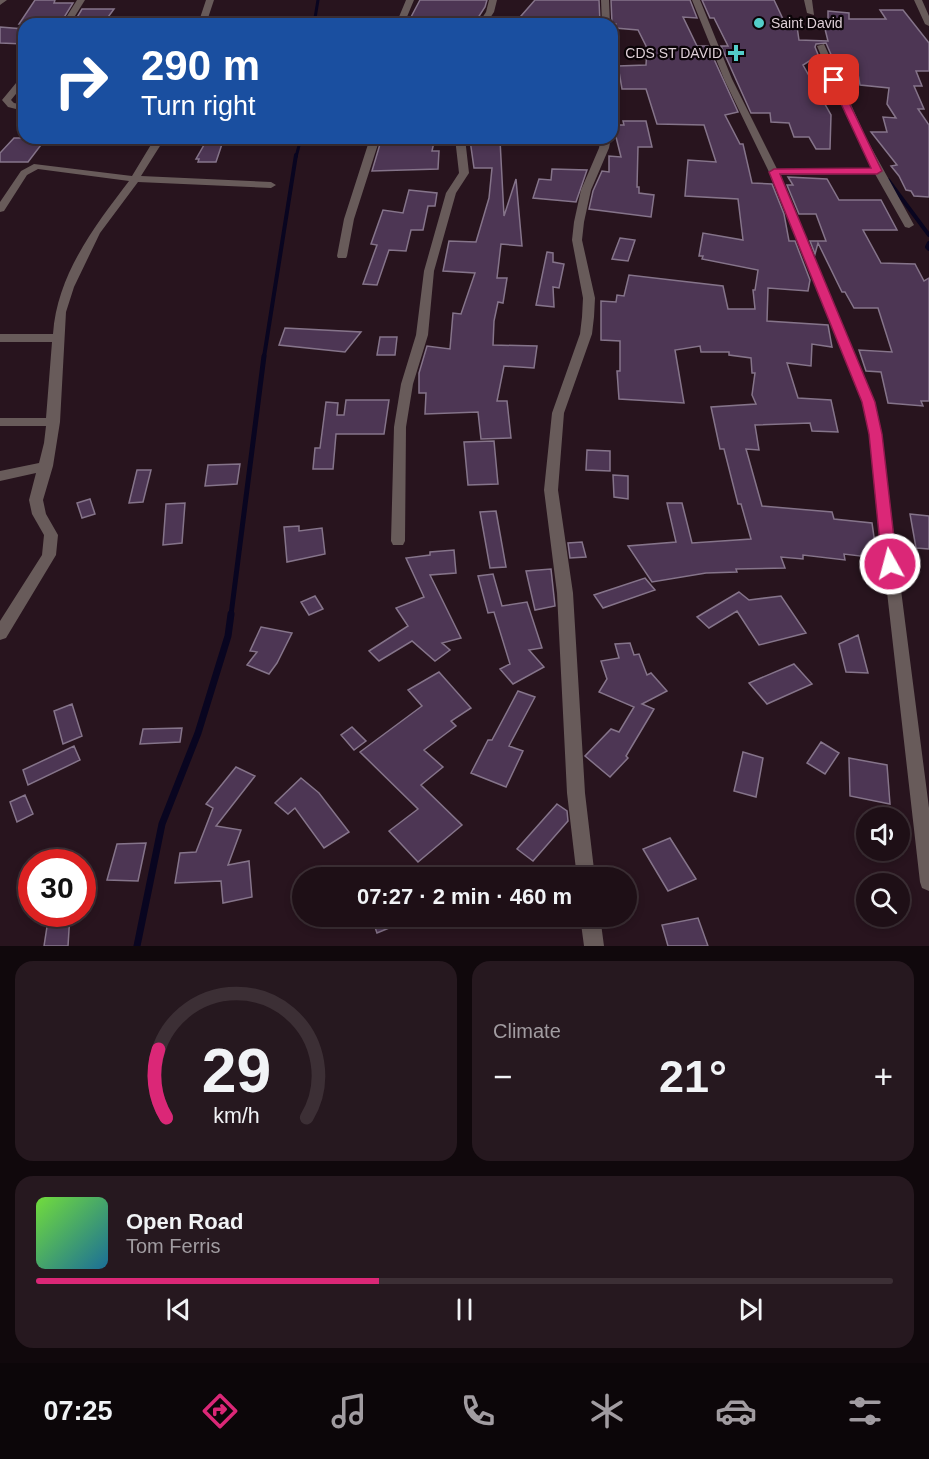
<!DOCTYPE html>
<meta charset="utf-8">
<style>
body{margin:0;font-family:Helvetica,sans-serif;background:#26181f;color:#f1f3f6;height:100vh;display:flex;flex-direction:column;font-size:22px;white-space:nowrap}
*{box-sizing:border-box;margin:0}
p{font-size:20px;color:#a19ca1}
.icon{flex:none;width:33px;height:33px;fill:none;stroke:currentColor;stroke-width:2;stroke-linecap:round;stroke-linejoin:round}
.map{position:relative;height:946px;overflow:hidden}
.panel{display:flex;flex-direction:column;gap:15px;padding:15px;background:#10080c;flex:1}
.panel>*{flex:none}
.guide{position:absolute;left:18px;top:18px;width:600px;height:126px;border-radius:18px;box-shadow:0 3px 9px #0003,0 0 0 2px #3c2f35;background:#1a4fa0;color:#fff;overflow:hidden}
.tools{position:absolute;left:856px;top:807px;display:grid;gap:12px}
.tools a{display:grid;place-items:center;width:54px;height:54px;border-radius:50%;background:#1e0f16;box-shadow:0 3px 9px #0003,0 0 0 2px #3c2f35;font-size:30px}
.speed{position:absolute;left:18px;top:849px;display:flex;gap:12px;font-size:30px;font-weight:700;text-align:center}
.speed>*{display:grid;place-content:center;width:78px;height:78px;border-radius:50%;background:#1e0f16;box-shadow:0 3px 9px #0003,0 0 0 2px #3c2f35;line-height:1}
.speed .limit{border:9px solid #d22;background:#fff;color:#111}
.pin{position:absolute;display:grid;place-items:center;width:51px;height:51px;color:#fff;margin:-26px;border-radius:12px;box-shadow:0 3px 9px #0006}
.me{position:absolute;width:66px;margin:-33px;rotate:353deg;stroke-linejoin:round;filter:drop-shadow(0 0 4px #0008)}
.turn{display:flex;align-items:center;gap:21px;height:126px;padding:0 24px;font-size:27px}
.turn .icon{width:78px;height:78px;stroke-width:2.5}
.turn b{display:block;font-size:42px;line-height:51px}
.big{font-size:45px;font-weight:800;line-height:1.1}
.panel .widget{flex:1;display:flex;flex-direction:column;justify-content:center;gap:9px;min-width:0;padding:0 21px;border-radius:18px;background:#26181f}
.panel .dial{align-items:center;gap:0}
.dial svg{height:156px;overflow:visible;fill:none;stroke:#3c2f35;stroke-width:7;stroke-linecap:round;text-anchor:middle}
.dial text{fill:#f1f3f6;stroke:none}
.song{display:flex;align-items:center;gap:18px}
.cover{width:72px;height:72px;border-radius:9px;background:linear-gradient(135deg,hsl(100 70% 55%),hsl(200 70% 35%))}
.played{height:6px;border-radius:3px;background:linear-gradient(90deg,#db2777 40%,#3c2f35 40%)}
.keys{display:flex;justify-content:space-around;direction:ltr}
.heat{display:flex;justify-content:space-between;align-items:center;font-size:33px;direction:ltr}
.panel .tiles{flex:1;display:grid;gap:15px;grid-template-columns:1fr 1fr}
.widget:last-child{grid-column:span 2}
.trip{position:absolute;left:292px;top:867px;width:345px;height:60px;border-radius:30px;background:#1e0f16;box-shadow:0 3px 9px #0003,0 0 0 2px #3c2f35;font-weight:800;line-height:60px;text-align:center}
.menu{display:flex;height:96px;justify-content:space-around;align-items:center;background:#0c0609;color:#a19ca1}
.menu .icon{width:42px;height:42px}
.menu .selected{color:#db2777}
.menu b{font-size:27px;color:#f1f3f6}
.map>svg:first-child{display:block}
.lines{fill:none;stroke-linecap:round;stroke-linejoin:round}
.stream-far3{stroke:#090520;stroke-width:3}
.stream-far2{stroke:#090520;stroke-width:4}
.stream-far1{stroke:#090520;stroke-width:5}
.stream{stroke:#090520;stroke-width:7}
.building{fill:#4d3654;stroke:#85748a;stroke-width:1.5}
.minor{fill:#685b5a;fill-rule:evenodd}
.route{fill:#db2777;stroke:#8e194d;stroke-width:1.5}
.poi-dot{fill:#53cdc9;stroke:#0b0407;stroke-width:2}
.labels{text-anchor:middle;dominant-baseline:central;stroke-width:4.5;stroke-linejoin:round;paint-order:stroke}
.far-poi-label{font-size:14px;fill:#dfd0d7;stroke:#0b0407;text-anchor:start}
</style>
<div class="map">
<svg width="929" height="946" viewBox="0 0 929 946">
<rect width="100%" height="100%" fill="#28141e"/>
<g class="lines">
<path class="stream-far3" d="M314,24L318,0
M296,157L301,138"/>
<path class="stream-far2" d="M888,180L929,235
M929,243L927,247L929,249
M264,357L296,155"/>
<path class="stream-far1" d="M231,615L264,356"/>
<path class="stream" d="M137,946L162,824L198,733L228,636L231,614"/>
</g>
<path class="building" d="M35,0H55L54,3H73L60,24H19Z
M420,0H487L485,7L474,24H436L440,19L411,17Z
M535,0H599L600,22L514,24Z
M611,0H690L697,18L683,17L697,46H708L738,112L725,115L740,144H743L752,183L772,184L784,214L789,241H795L810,280L808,291L768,288L767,321L828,325L832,347L812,344L811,366L787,363L798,398L831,400L838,432L812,431L810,423L755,425L759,450L746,449L762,506L832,512L834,519L872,523L877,558L844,554L845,560L803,555V559L781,557L785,568L736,569L737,572L706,573L652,582L628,546L676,542L667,503H682L692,543L751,539L741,504H738L724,449H720L711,407L756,404L752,395L755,373H752L751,358L729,355V352H701L700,346L675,350L684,403L619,399L617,371H620V341L601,340V301L616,302L617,295L624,296L629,275L723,286L728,309H755L753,290H755L758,270L702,259L703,256H699L703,233L743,240L738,199L685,196L688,160L716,162L704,125L657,124L646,89H622L618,66L646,65L647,48L638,30L615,28L616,24L612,23Z
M702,0H774L783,19L796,20L799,40L828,41L823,21H828V11L849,13V19H886L880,10H903L929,43V71H916L922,86H914L924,109H918L929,125V197L914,196L911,191L906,190L899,176L891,166L897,165L871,132H887L883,117L896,118L887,104L889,88L860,85L858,74L839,73L826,43L816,44L815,47L825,72L814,58L803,65L831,115L830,149H816L809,137H794L789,123L771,122L770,113H751L721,46H728L714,18H710Z
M82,9H114L103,24H73Z
M0,27L24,29V44L0,43Z
M623,121H646L652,147H638L637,187H639V193L654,195L651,217L589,209L593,191L602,171L609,172V156L621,157L613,125H624Z
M14,138H43L41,141H44L28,162H0V153Z
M208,138H224L216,162H198L199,159H196Z
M470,140H500L504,216L516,179L522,246L501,244L497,278H507L503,303L498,302L494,321L493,345L537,346L534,368L504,366L497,401H507L511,438L481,439L478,412L425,414L426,393H419V373L427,346L450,349L453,313L461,314L475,273L443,271L449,241L476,242L489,198L492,168H474Z
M398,142H434L432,151H439L438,169L372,171L380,144L398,145Z
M552,169L587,170L576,202L533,198L539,179L551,180Z
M788,177L827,179L839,200H881L897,230H863L881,263L915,264L924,281L929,278V401H921L923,406L888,403L881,372L866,371L859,350L892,352L878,308H854L845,292H842L818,243L815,254L810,241H826L816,214H799L787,185H793Z
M409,190L437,193L435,206H428L423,230H411L406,251L389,250L377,285L363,284L377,245L371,244L383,210L403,213Z
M620,238L635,240L628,261L612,259Z
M547,252L553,253V262L564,264L559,288L553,287L554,307L536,305Z
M285,328L361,332L345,352L279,345Z
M380,337H397L395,355H377Z
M346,400H389L384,434H336L333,469H313L315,448H320L326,402L338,403L337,415H344Z
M494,441L498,484L468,485L464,442Z
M587,450L610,451V471L586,470Z
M240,464L237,484L205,486L208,465Z
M137,470H151L143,502L129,503Z
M613,475L628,476V499L614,497Z
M90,499L95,514L82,518L77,503Z
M185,503L182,543L163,545L166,504Z
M496,511L506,567L490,568L480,512Z
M910,514L929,516V549L916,548Z
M299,526V531L322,528L325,554L287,562L284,527Z
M582,542L586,557L570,558L568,543Z
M454,550L456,573L430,575L461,638L442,643L450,650L435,661L412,641L379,661L369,651L408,626L396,608L424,597L406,558L430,555V552Z
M551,569L555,606L535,610L526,571Z
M493,574L502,606L527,602L542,648L529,650L544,667L513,684L500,669L510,664L494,612L488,613L478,576Z
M645,578L655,590L603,608L594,595Z
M739,592L749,600L781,596L806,633L759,645L737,611L709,628L697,617Z
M315,596L323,609L309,615L301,602Z
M261,627L292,633L277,663L269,674L247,665L257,652L250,651Z
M858,635L868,673L846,672L839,644Z
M630,643L634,655L639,654L647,675L651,673L667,691L642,704L654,709L626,756L628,758L610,777L585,756L611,729L619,732L634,707L599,692L607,679L601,661L619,658L615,644Z
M794,664L812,684L767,704L749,683Z
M439,672L471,708L451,721L456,726L424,750L443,767L421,785L462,825L418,862L389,831L418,809L360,752L422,706L408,690Z
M518,691L535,697L509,746L523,751L506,787L471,773L488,740H492Z
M72,704L82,736L63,744L54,711Z
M352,727L366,741L354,750L341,735Z
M182,728L180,742L140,744L143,729Z
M821,742L839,753L825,774L807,763Z
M74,746L80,760L28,785L23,770Z
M743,752L763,758L756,797L734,791Z
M849,758L887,765L890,804L850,796Z
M236,767L255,776L216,826L241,830L228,865L249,861L252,897L223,903L221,881L175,883L180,853L196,852L213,808L206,804Z
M301,778L319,793L349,832L324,848L295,808L288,814L275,803Z
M25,795L33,814L17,822L10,802Z
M557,804L567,811L568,821L533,861L517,849Z
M670,838L696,879L668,891L643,849Z
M146,843L138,881L107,880L117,844Z
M49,914H70L68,946H44Z
M371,916H416V917L377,933Z
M698,918L708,946H668L662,925Z"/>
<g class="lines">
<path class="minor" d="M0,0H7L0,5Z
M77,0H85L70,24H62Z
M206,0H214L206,24H198Z
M406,0H414L404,24H396Z
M489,0H497L494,12L486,24H478L486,12Z
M601,0H609L610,24H602Z
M692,0H700L732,79L777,169L872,168L846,115L817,46L824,44L866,138L914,225L909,228L905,227L875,174L780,175L874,402L881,434L929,808V891L922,888L920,882L869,434L862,402L769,172L724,79Z
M804,0H812L814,15L807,13Z
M914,0H922L929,16V26L925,24Z
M21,77H24V84L11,100L14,103L24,105V111L8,107L2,100Z
M155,138H165L141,176L271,182L276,185L271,188L138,182L100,233L74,287L66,312L60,422L53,466L43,500L46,514L58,535L56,555L6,638L0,640V621L42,555L44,535L32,514L29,500L36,473L0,481V471L39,463L44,443L46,426H0V418H46L52,342H0V334H53C57,275 94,227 129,181L38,169L27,175L4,211L0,212V202L21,171L34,164L132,176Z
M370,138H380L354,219L347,256L346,258H338L337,256L344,219Z
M455,138H465L469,173L456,193L434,271L428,335L413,384L406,427L405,541L403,545H393L391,541L394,427L401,384L416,335L424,271L446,193L459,173Z
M601,138H611L609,148L591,190L584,222L582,240L595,298L594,317L592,334L564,413L558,490L573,593L585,793L595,878H577L567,793L557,593L544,490L552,413L580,334L582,317L583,298L572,240L574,222L581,190L599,148Z
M580,916H600L604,946H584Z"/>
</g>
<path class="route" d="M834,77L838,80L882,171L877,174H780L875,402L882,434L897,564L895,568H885L882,564L869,434L862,402L769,172L774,169L871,168L830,80Z"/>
<g class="poi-dot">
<circle cx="759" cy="23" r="6"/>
<path d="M733 44h6v6h6v6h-6v6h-6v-6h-6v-6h6z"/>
</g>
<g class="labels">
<g class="far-poi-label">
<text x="771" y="23">Saint David</text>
<text x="722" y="53" text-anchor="end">CDS ST DAVID</text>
</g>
</g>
</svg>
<div class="tools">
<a><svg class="icon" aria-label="sound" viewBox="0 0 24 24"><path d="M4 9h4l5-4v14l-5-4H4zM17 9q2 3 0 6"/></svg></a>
<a><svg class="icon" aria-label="search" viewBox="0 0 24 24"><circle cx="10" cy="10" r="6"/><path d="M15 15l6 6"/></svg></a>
</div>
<div class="speed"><div class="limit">30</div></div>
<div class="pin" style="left:834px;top:80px;background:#d93025"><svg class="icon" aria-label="arrive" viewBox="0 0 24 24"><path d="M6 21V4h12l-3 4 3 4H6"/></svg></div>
<svg class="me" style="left:890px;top:564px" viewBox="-20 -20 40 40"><circle r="17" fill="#db2777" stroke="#fff" stroke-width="3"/><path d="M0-11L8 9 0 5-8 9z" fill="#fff"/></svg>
<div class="trip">07:27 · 2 min · 460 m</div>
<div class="guide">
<div class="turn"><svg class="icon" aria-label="right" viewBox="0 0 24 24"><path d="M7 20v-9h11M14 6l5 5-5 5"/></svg><div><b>290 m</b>Turn right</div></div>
</div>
</div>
<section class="panel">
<div class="tiles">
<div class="widget dial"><svg viewBox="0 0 100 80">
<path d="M14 69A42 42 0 1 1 86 69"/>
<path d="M14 69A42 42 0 0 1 10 34" stroke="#db2777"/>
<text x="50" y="56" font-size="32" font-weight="700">29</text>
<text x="50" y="72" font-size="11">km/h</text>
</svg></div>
<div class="widget"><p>Climate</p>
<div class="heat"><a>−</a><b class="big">21°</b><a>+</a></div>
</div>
<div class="widget">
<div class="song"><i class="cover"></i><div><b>Open Road</b><p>Tom Ferris</p></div></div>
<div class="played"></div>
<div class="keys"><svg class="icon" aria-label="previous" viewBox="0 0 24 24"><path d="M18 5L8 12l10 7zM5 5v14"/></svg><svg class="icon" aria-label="pause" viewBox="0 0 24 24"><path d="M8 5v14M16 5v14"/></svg><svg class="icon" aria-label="next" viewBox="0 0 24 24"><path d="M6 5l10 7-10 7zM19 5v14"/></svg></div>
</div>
</div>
</section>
<nav class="menu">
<b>07:25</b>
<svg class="icon selected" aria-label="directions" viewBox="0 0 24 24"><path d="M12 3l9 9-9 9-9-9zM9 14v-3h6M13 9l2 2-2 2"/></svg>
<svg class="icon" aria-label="music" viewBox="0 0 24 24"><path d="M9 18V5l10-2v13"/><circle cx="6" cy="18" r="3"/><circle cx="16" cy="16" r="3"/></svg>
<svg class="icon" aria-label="phone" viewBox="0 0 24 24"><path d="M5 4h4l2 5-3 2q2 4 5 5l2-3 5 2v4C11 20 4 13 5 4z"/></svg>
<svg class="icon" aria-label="climate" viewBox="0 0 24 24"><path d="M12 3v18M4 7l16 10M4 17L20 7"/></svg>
<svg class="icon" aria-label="car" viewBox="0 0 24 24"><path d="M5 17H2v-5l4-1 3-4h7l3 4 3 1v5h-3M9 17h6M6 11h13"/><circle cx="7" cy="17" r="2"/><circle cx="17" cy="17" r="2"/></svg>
<svg class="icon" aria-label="filters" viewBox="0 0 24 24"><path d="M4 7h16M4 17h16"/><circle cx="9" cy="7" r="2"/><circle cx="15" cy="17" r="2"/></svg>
</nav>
